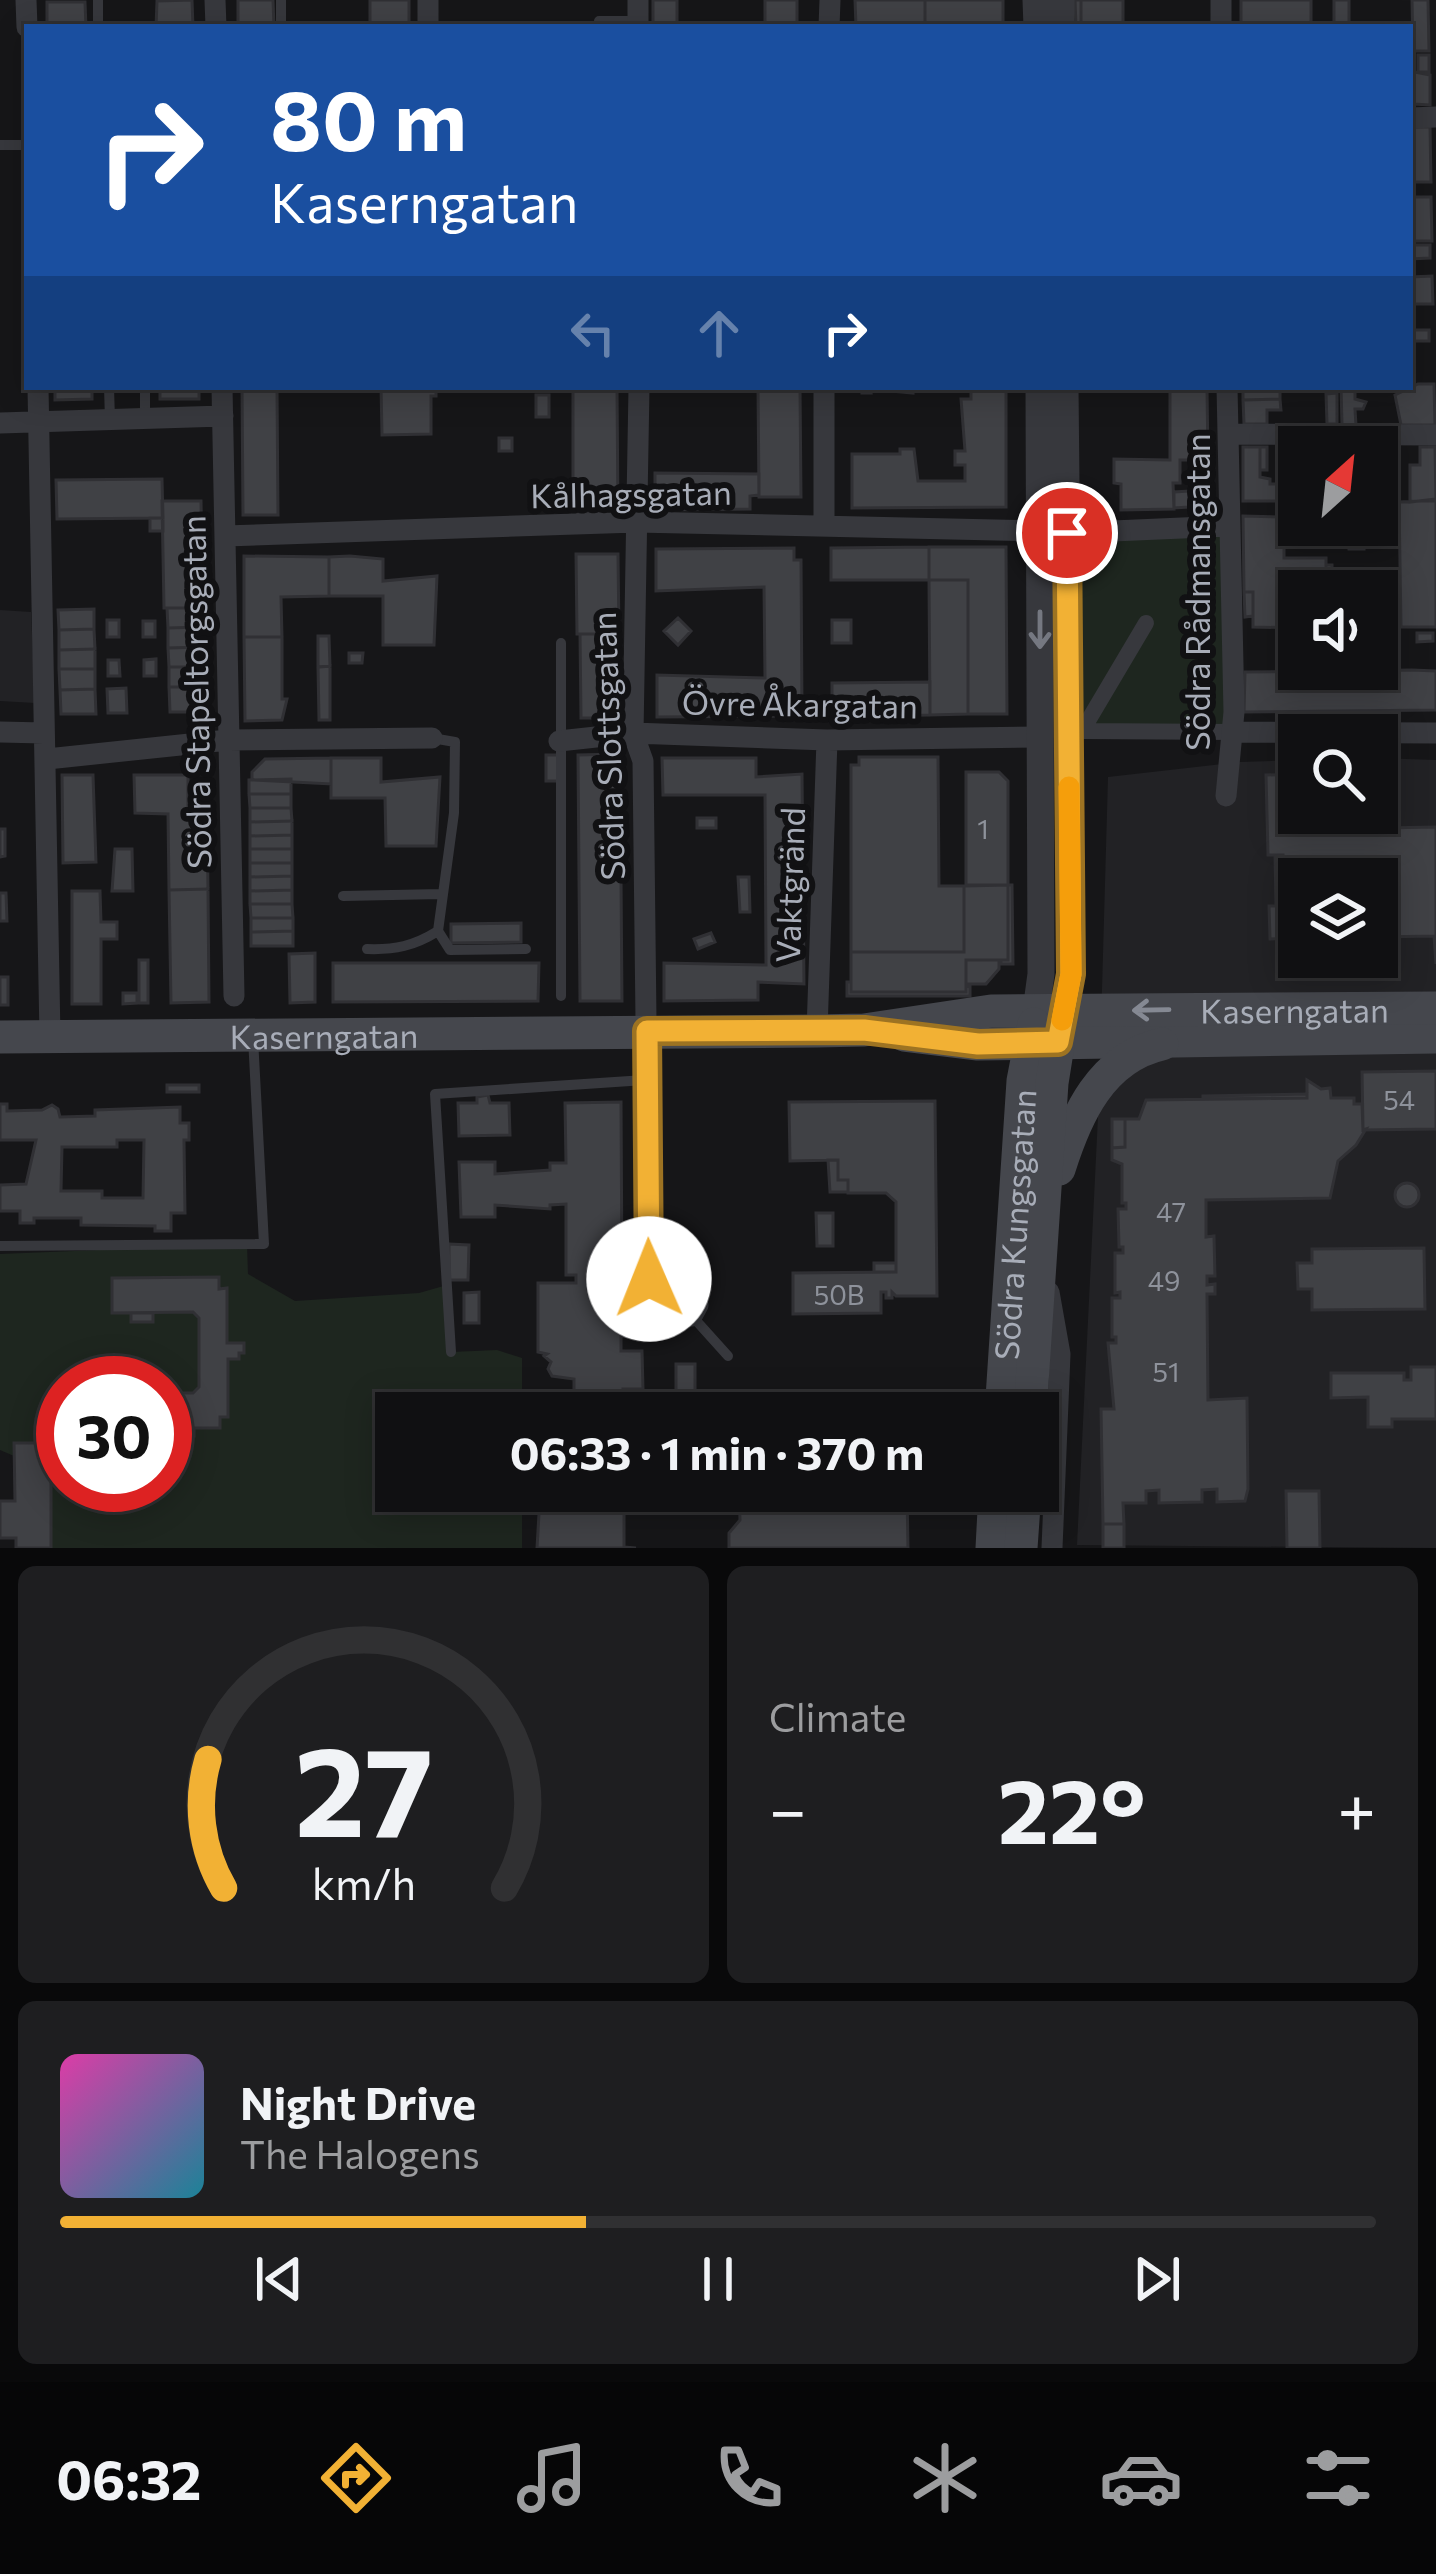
<!DOCTYPE html>
<meta charset="utf-8">
<style>
body{margin:0;font-family:Commissioner,sans-serif;background:#1e1e20;color:#f1f3f6;height:100vh;display:flex;flex-direction:column;font-size:45px;white-space:nowrap}
*{box-sizing:border-box;margin:0}
p{font-size:39px;color:#9c9d9f}
.icon{flex:none;width:66px;height:66px;fill:none;stroke:currentColor;stroke-width:2;stroke-linecap:round;stroke-linejoin:round}
.map{position:relative;height:1548px;overflow:hidden}
.details{display:flex;flex-direction:column;gap:18px;padding:18px;background:#09090a;flex:1}
.details>*{flex:none}
.banner{position:absolute;left:24px;top:24px;width:1389px;height:366px;border-radius:0px;box-shadow:0 6px 30px #0003,0 0 0 3px #303032;background:#1a4fa0;color:#fff;overflow:hidden}
.needle{width:78px;rotate:27deg}
.fabs{position:absolute;left:1278px;top:426px;display:grid;gap:24px}
.fabs a{display:grid;place-items:center;width:120px;height:120px;border-radius:0px;background:#101012;box-shadow:0 6px 30px #0003,0 0 0 3px #303032;font-size:60px}
.speed{position:absolute;left:36px;top:1356px;display:flex;gap:24px;font-size:60px;font-weight:700;text-align:center}
.speed>*{display:grid;place-content:center;width:156px;height:156px;border-radius:50%;background:#101012;box-shadow:0 6px 30px #0003,0 0 0 3px #303032;line-height:1}
.speed .limit{border:18px solid #d22;background:#fff;color:#111}
.pin{position:absolute;display:grid;place-items:center;width:102px;height:102px;color:#fff;margin:-51px;border:6px solid #fff;border-radius:50%;box-shadow:0 3px 12px #0007}
.me{position:absolute;width:132px;margin:-66px;rotate:359deg;stroke-linejoin:round;filter:drop-shadow(0 0 9px #0008)}
.turn{display:flex;align-items:center;gap:42px;height:252px;padding:0 48px;font-size:54px}
.turn .icon{width:156px;height:156px;stroke-width:2.5}
.turn b{display:block;font-size:84px;line-height:102px}
.lanes{display:flex;align-items:center;height:114px;padding:0 48px;background:#0003;justify-content:center;gap:60px;direction:ltr}
.lanes .off{opacity:.35}
.big{font-size:90px;font-weight:700;line-height:1.1}
.details .widget{flex:1;display:flex;flex-direction:column;justify-content:center;gap:18px;min-width:0;padding:0 42px;border-radius:18px;background:#1e1e20}
.details .dial{align-items:center;gap:0}
.dial svg{height:312px;overflow:visible;fill:none;stroke:#303032;stroke-width:7;stroke-linecap:round;text-anchor:middle}
.dial text{fill:#f1f3f6;stroke:none}
.song{display:flex;align-items:center;gap:36px}
.cover{width:144px;height:144px;border-radius:18px;background:linear-gradient(135deg,hsl(320 70% 55%),hsl(190 70% 35%))}
.played{height:12px;border-radius:6px;background:linear-gradient(90deg,#f2b134 40%,#303032 40%)}
.keys{display:flex;justify-content:space-around;direction:ltr}
.heat{display:flex;justify-content:space-between;align-items:center;font-size:66px;direction:ltr}
.details .tiles{flex:1;display:grid;gap:18px;grid-template-columns:1fr 1fr}
.widget:last-child{grid-column:span 2}
.trip{position:absolute;left:375px;top:1392px;width:684px;height:120px;border-radius:0px;background:#101012;box-shadow:0 6px 30px #0003,0 0 0 3px #303032;font-weight:700;line-height:120px;text-align:center}
.menu{display:flex;height:192px;justify-content:space-around;align-items:center;background:#060607;color:#9c9d9f}
.menu .icon{width:84px;height:84px}
.menu .on{color:#f2b134}
.menu b{font-size:54px;color:#f1f3f6}
.map>svg:first-child{display:block}
.built{fill:#222225;fill-rule:evenodd}
.green{fill:#1e261f;fill-rule:evenodd}
.building{fill:#404145;stroke:#303034;stroke-width:3;fill-rule:evenodd}
.lines{fill:none;stroke-linecap:round;stroke-linejoin:round}
.service{stroke:#37383d;stroke-width:10}
.pedestrian{stroke:#37383d;stroke-width:16}
.minor{stroke:#37383d;stroke-width:21}
.tertiary{stroke:#37383d;stroke-width:27}
.secondary{stroke:#45474d;stroke-width:33}
.oneway{stroke:#757881}
.oneway2{stroke:#858993}
.route-casing{stroke:#9d7322;stroke-width:30}
.route{stroke:#f2b134;stroke-width:21}
.slow{stroke:#f59e0b;stroke-width:21}
.labels{text-anchor:middle;dominant-baseline:central;stroke-width:12;stroke-linejoin:round;paint-order:stroke}
.number-label{font-size:27px;fill:#8e929b}
.street-label{font-size:33px;fill:#a8adb8;stroke:#111113}
</style>
<div class="map">
<svg width="1436" height="1548" viewBox="0 0 1436 1548">
<rect width="100%" height="100%" fill="#161618"/>
<path class="built" d="M0,610L31,612L35,703L0,701Z
M1377,758L1436,760V1548L1077,1545L1099,1096L1108,777L1240,762L1299,760V813H1377ZM1299,879H1377V957H1299Z"/>
<path class="green" d="M1221,526L1227,732L1082,731L1078,534Z
M247,1244L248,1274L295,1301L419,1293L447,1285L451,1352L497,1350L522,1358V1413H396V1491H522V1548H51L50,1443L14,1456L0,1450V1254ZM63,1383H165V1485H63Z"/>
<path class="building" d="M192,0L193,27H156L157,1Z
M238,0H273L274,27H238Z
M370,0H409V27H370Z
M653,0H677V27H653Z
M765,0H797V27H765Z
M855,0H925V25L856,27Z
M925,0H1003V27L925,25Z
M1075,0H1081V27H1076Z
M1081,0H1123V27H1081Z
M1241,0H1311V27H1241Z
M1334,0H1349V27H1334Z
M1412,0H1428L1429,51H1413Z
M47,2H85L86,27H47Z
M1418,55H1429V72H1418Z
M1415,72L1430,75V105L1413,104L1410,82Z
M1412,127H1430L1431,182H1413Z
M1411,197H1431L1432,241H1411Z
M1410,245H1430V258L1410,259Z
M1432,276L1433,304H1410V277Z
M1410,330H1429V341H1410Z
M1418,384H1434L1435,425H1401L1395,395Z
M55,387H92V399L55,400Z
M160,387H199V399H160Z
M242,387H277L278,515H243Z
M381,387H436V396H431V434L382,435Z
M573,387H617L618,512L573,513Z
M758,387H800L801,497H759Z
M852,387H913V393L870,389L871,393H862V389Z
M971,387H1006V507L852,508V454H900V449H914L918,481H965V465H955V451H965L961,399H971Z
M1170,387H1207L1208,460H1180V483H1173L1174,509L1121,510V484L1114,483V459L1170,460Z
M1243,387L1280,388V399L1243,400Z
M1341,387H1355V399L1366,402L1363,409H1355L1356,425H1342Z
M1337,393V424H1327L1326,394Z
M536,395H549V417H536Z
M1280,399L1281,410H1267V424H1244L1243,400Z
M499,438H512V451H499Z
M1243,447H1260V477L1270,479V484H1294V501H1243Z
M1260,447H1267V470H1260Z
M1420,447H1435L1436,499L1410,502V465H1420Z
M655,473L759,474V495L750,496V509L655,510Z
M162,479L163,518L57,519L56,480Z
M1189,491V507L1174,508V492Z
M162,501H201L203,608H164Z
M1421,501H1436V627H1401L1399,502Z
M1243,516L1284,517V558H1326V590L1332,591H1299V628L1253,627V592H1244Z
M150,518H163V531H150Z
M1348,525H1364V549H1349Z
M929,547H1006L1007,714H968V580H929Z
M929,547V580H831V548Z
M794,548V560H801L802,708H790L791,716L657,717V675L765,678L764,587L656,591V549Z
M576,554H618L619,634H577Z
M244,556L329,557V596L281,597L282,637H244Z
M350,556L383,559V581L437,576L434,645H383V596H329V557Z
M1326,565H1332V590H1326Z
M929,580H968V714L930,715Z
M1244,592H1253V616L1245,617Z
M167,608H203V627L168,628Z
M94,609V629L59,630L58,610Z
M678,618L691,631L678,645L664,631Z
M107,620H119V637H107Z
M832,620H851V643H832Z
M143,621H155V637H143Z
M203,627L204,647L168,648V628Z
M94,629L95,649L59,650V630Z
M1417,633H1433V641L1417,642Z
M580,634H619L620,718H581Z
M318,636H329L330,666L318,667Z
M244,637H282V699H287L282,720L245,721Z
M204,647V667H169L168,648Z
M95,649V669H59V650Z
M349,653H363L362,663H349Z
M156,659V676H144V660Z
M108,660H119L120,676H108Z
M330,666V720H319L318,667Z
M169,667H204V687H169Z
M59,669H95V689L60,690Z
M1412,670L1436,671V710L1244,712L1245,672Z
M930,682V715L832,716V683Z
M169,687H204L205,712H170Z
M126,688L127,713H108L107,689Z
M95,689L96,714H61L60,690Z
M620,754L622,1001H580L578,755Z
M546,755H559V781H546Z
M859,757H938L939,886H964V952H851V765H859Z
M331,758H381V782L440,777L436,846H386L385,798H331Z
M331,758V784L252,780V772L265,759Z
M662,758H756V777L802,774L804,984L758,982V1000L664,1001V963L766,965L765,795H663Z
M966,772H999L1008,781V885H966Z
M1299,774V813H1324L1325,829L1436,827V964L1434,936L1377,937V879H1299V938L1270,939L1269,906H1284L1283,855H1268L1266,775Z
M62,775H93L96,862L63,863Z
M134,775H188V813H207L208,889L169,890L168,814L135,813Z
M291,779V794H249V780Z
M249,794H291V808H250Z
M250,808H291L292,821L250,822Z
M697,818H716V828H697Z
M292,821V835L250,836V822Z
M0,829H5V856L0,857Z
M292,835V849H250V836Z
M115,849H132L133,891H112Z
M250,849H292V863H250Z
M1275,855H1283L1284,906H1276Z
M250,863H292V876L250,877Z
M292,876V890L250,891V877Z
M738,877H749L750,912H740Z
M1008,885H1012L1013,964H1001V960H1008Z
M1008,885V960H966V992H851V952H964V886Z
M208,889L209,1002L171,1003L169,890Z
M292,890V904H250V891Z
M72,891H100L101,922H117V939H101V1004H72Z
M0,893H6L7,921H0Z
M250,904H292L293,918H251Z
M251,918H293V931L251,932Z
M521,923V942L451,943V924Z
M293,931V946H251V932Z
M711,933L715,942L698,949L694,939Z
M315,953V1002L290,1003L289,954Z
M139,960H148V1003H139Z
M966,960H999V969L986,984H966Z
M333,963H539L538,1001L333,1002Z
M0,977H8V1005H0Z
M847,982H851V992H966V987L970,986V996H847Z
M123,993H137V1003L123,1004Z
M1436,1071V1129L1363,1130L1362,1072Z
M1307,1080L1321,1089L1330,1088L1331,1098H1354V1104H1362L1363,1130L1366,1129L1356,1145L1338,1161L1330,1198L1206,1200V1237L1214,1236L1215,1276H1207V1285L1215,1284V1294H1207L1208,1400L1247,1398L1248,1489L1245,1501L1217,1502V1489L1202,1490V1502L1159,1503V1490L1146,1491V1503H1123L1124,1524H1103L1101,1409H1114L1108,1343H1116V1337H1112V1298H1120V1292L1115,1293V1253H1123V1247H1119L1118,1209H1126V1203H1122V1164L1112,1160V1148L1125,1147V1119H1139L1146,1100L1307,1098Z
M167,1085H199V1092H167Z
M1307,1094V1098L1203,1099V1096Z
M488,1095L490,1103H509L510,1135L459,1136L458,1103H477V1097Z
M935,1101L937,1296H896L892,1292V1298H886V1292H881V1313L793,1314V1273L896,1272V1202L886,1193H848V1180H838V1160L790,1161L789,1102Z
M621,1102L622,1275H612V1294H600V1313L610,1319H630V1337L621,1336V1351H642L643,1389H623V1413H574V1379L552,1376L548,1369L551,1362L544,1356L547,1354L538,1352V1283H576V1275H566V1204L550,1205V1209L495,1205V1217H461L459,1162H495V1174L550,1170V1163H566L565,1103Z
M0,1104H7V1111L42,1110L52,1105L58,1109L60,1117L95,1116V1110L180,1107V1123H189V1140H184L185,1213H171V1231H155V1226L81,1225V1218H34V1223H20V1211H0V1185L26,1184L36,1140H0ZM117,1140H144L143,1198H102V1191H61L62,1147H117Z
M1112,1119H1125V1147L1112,1148Z
M828,1160H838V1180H848V1192H830Z
M1395 1195a12 12 0 1 1 24 0a12 12 0 1 1-24 0Z
M816,1213H833V1246H817Z
M449,1244L469,1245L468,1280H449Z
M1424,1248L1425,1309L1312,1310V1289H1298L1297,1263H1312V1249Z
M874,1263H896V1272H874Z
M219,1277V1289L227,1288V1343H244V1353H239V1359H228V1417H220V1428H165V1393H193L199,1387V1318L193,1312L112,1313V1278Z
M479,1292V1323H464V1293Z
M131,1313H153V1322H131Z
M653,1318V1337H630V1319Z
M676,1364H695V1395H676Z
M1411,1367H1436V1419H1392V1427H1368V1397L1331,1398V1373H1404V1380H1411Z
M676,1400H695V1413H677Z
M175,1428H194V1436H175Z
M14,1443H51V1548H16V1538H0V1501H15Z
M545,1491H624V1547L636,1548H537L540,1496Z
M739,1491H907L908,1548H729V1533L740,1520Z
M1286,1491H1319L1320,1548H1287Z
M1103,1524H1124V1548H1103Z"/>
<g class="lines">
<path class="service" d="M98,0V27
M281,0V27
M599,21H638
M0,145H27
M109,387L110,420
M145,387V418
M343,896L441,894
M438,931L450,950L526,949
M367,949C395,950 414,946 438,931L454,813L455,742L432,738
M561,996V643
M0,1246L264,1244L253,1038
M692,1316L728,1356
M451,1352L435,1094L645,1080"/>
<path class="pedestrian" d="M1082,731L1233,732
M1082,731L1146,623"/>
<path class="minor" d="M26,0L27,27
M215,0L216,27
M428,27V0
M638,27V0
M829,27L830,0
M1221,27V0
M1410,118L1436,117
M38,387L50,1037
M222,387L234,996
M639,387L633,733L643,761L649,1279L652,1291L675,1317L692,1316L698,1305C693,1279 671,1267 649,1256
M0,423L223,416
M1229,434L1436,435
M824,526V387
M1067,533L1228,526
M225,536L636,522L1039,531
M0,732L44,733
M1233,732L1436,733
M559,741L633,733L827,740L1040,737
M47,759L228,740L432,738
M1226,796L1234,712L1227,387
M817,1031L827,740
M1049,1292L1060,1354L1052,1548"/>
<path class="tertiary" d="M1036,0L1037,27
M1061,0V27
M1036,1011L1041,974L1039,387
M1064,1011L1071,974L1065,387"/>
<g class="secondary">
<path d="M904,1035L978,1044L1436,1037"/>
<path id="s1" d="M0,1037L817,1031L864,1030L991,1011L1436,1008"/>
<path d="M1059,1169C1076,1115 1101,1058 1162,1044"/>
<path id="s2" d="M1001,1413L1023,1081L1034,1024"/>
<path d="M1030,1413L1052,1083L1062,1020"/>
<path d="M992,1548L995,1491"/>
<path d="M1021,1548L1025,1491"/>
</g>
</g>
<defs><path id="oneway-shaft" d="M-6 0H5M1.5-3L5.5 0L1.5 3" fill="none" stroke-width="1.6" stroke-linecap="round" stroke-linejoin="round" transform="scale(3)"/></defs>
<use class="oneway" href="#oneway-shaft" transform="translate(1040 630) rotate(90)"/>
<use class="oneway2" href="#oneway-shaft" transform="translate(1151 1010) rotate(179)"/>
<g class="lines">
<g class="route-casing">
<path id="route" d="M649,1279L647,1031L864,1030L978,1044L1058,1042L1071,974L1067,533"/>
</g>
<use href="#route" class="route"/>
<path class="slow" d="M1062,1020L1071,974L1069,787"/>
</g>
<g class="labels">
<g class="number-label">
<text x="983" y="828">1</text>
<text x="1399" y="1099">54</text>
<text x="1171" y="1211">47</text>
<text x="1164" y="1280">49</text>
<text x="839" y="1294">50B</text>
<text x="1166" y="1371">51</text>
</g>
<g class="street-label">
<text transform="translate(631 493) rotate(-1)">Kålhagsgatan</text>
<text transform="translate(1196 592) rotate(-90)">Södra Rådmansgatan</text>
<text transform="translate(195 692) rotate(-91)">Södra Stapeltorgsgatan</text>
<text transform="translate(800 703) rotate(1)">Övre Åkargatan</text>
<text transform="translate(607 746) rotate(-92)">Södra Slottsgatan</text>
<text transform="translate(789 885) rotate(-88)">Vaktgränd</text>
<text stroke="none"><textPath href="#s1" startOffset="1296">Kaserngatan</textPath></text>
<text stroke="none"><textPath href="#s1" startOffset="324">Kaserngatan</textPath></text>
<text stroke="none"><textPath href="#s2" startOffset="189">Södra Kungsgatan</textPath></text>
</g>
</g>
</svg>
<div class="fabs">
<a><svg class="needle" viewBox="-14 -14 28 28"><path d="M0-13l5 13h-10z" fill="#e53935"/><path d="M0 13l5-13h-10z" fill="#9c9d9f"/></svg></a>
<a><svg class="icon" aria-label="sound" viewBox="0 0 24 24"><path d="M4 9h4l5-4v14l-5-4H4zM17 9q2 3 0 6"/></svg></a>
<a><svg class="icon" aria-label="search" viewBox="0 0 24 24"><circle cx="10" cy="10" r="6"/><path d="M15 15l6 6"/></svg></a>
<a><svg class="icon" aria-label="layers" viewBox="0 0 24 24"><path d="M12 4l9 5-9 5-9-5zM3 14l9 5 9-5"/></svg></a>
</div>
<div class="speed"><div class="limit">30</div></div>
<div class="pin" style="left:1067px;top:533px;background:#d93025"><svg class="icon" aria-label="arrive" viewBox="0 0 24 24"><path d="M6 21V4h12l-3 4 3 4H6"/></svg></div>
<svg class="me" style="left:649px;top:1279px" viewBox="-20 -20 40 40"><circle r="19" fill="#fff"/><path d="M0-13L10 11 0 6-10 11z" fill="#f2b134"/></svg>
<div class="trip">06:33 · 1 min · 370 m</div>
<div class="banner">
<div class="turn"><svg class="icon" aria-label="right" viewBox="0 0 24 24"><path d="M7 20v-9h11M14 6l5 5-5 5"/></svg><div><b>80 m</b>Kaserngatan</div></div>
<div class="lanes"><svg class="icon off" aria-label="left" viewBox="0 0 24 24"><path d="M17 20v-9H6M10 6l-5 5 5 5"/></svg><svg class="icon off" aria-label="ahead" viewBox="0 0 24 24"><path d="M12 20V5M6 11l6-6 6 6"/></svg><svg class="icon" aria-label="right" viewBox="0 0 24 24"><path d="M7 20v-9h11M14 6l5 5-5 5"/></svg></div>
</div>
</div>
<section class="details">
<div class="tiles">
<div class="widget dial"><svg viewBox="0 0 100 80">
<path d="M14 69A42 42 0 1 1 86 69"/>
<path d="M14 69A42 42 0 0 1 10 36" stroke="#f2b134"/>
<text x="50" y="56" font-size="32" font-weight="700">27</text>
<text x="50" y="72" font-size="11">km/h</text>
</svg></div>
<div class="widget"><p>Climate</p>
<div class="heat"><a>−</a><b class="big">22°</b><a>+</a></div>
</div>
<div class="widget">
<div class="song"><i class="cover"></i><div><b>Night Drive</b><p>The Halogens</p></div></div>
<div class="played"></div>
<div class="keys"><svg class="icon" aria-label="previous" viewBox="0 0 24 24"><path d="M18 5L8 12l10 7zM5 5v14"/></svg><svg class="icon" aria-label="pause" viewBox="0 0 24 24"><path d="M8 5v14M16 5v14"/></svg><svg class="icon" aria-label="next" viewBox="0 0 24 24"><path d="M6 5l10 7-10 7zM19 5v14"/></svg></div>
</div>
</div>
</section>
<nav class="menu">
<b>06:32</b>
<svg class="icon on" aria-label="directions" viewBox="0 0 24 24"><path d="M12 3l9 9-9 9-9-9zM9 14v-3h6M13 9l2 2-2 2"/></svg>
<svg class="icon" aria-label="music" viewBox="0 0 24 24"><path d="M9 18V5l10-2v13"/><circle cx="6" cy="18" r="3"/><circle cx="16" cy="16" r="3"/></svg>
<svg class="icon" aria-label="phone" viewBox="0 0 24 24"><path d="M5 4h4l2 5-3 2q2 4 5 5l2-3 5 2v4C11 20 4 13 5 4z"/></svg>
<svg class="icon" aria-label="climate" viewBox="0 0 24 24"><path d="M12 3v18M4 7l16 10M4 17L20 7"/></svg>
<svg class="icon" aria-label="car" viewBox="0 0 24 24"><path d="M5 17H2v-5l4-1 3-4h7l3 4 3 1v5h-3M9 17h6M6 11h13"/><circle cx="7" cy="17" r="2"/><circle cx="17" cy="17" r="2"/></svg>
<svg class="icon" aria-label="filters" viewBox="0 0 24 24"><path d="M4 7h16M4 17h16"/><circle cx="9" cy="7" r="2"/><circle cx="15" cy="17" r="2"/></svg>
</nav>
